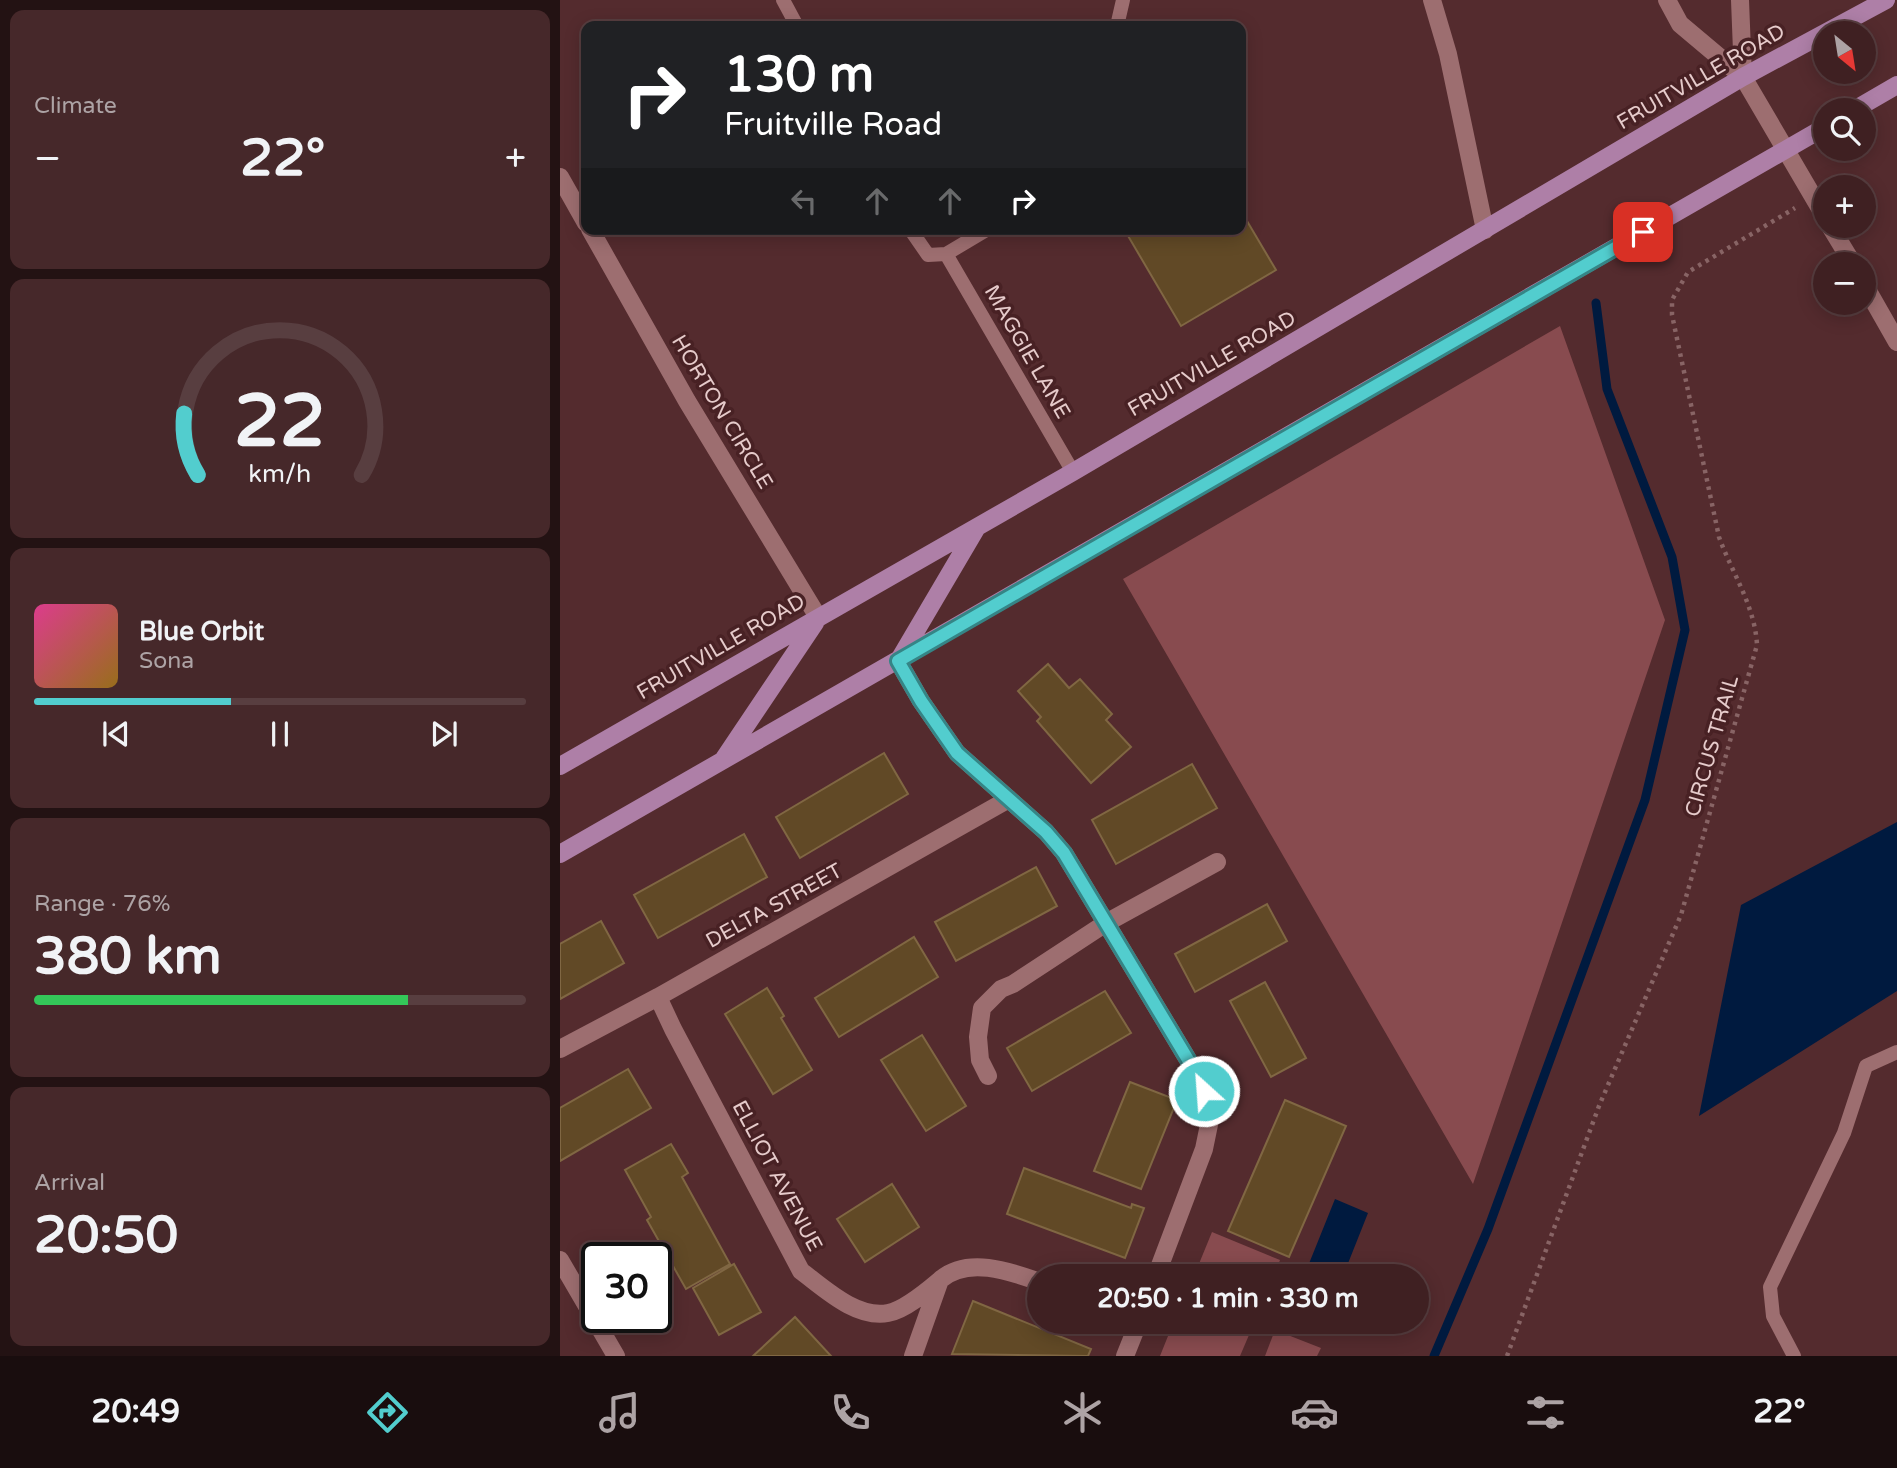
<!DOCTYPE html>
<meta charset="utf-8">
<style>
body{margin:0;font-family:"Varela Round",sans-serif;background:#46282a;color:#f1f3f6;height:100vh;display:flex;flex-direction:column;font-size:26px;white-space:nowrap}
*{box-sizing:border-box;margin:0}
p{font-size:23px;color:#ada3a5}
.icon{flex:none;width:38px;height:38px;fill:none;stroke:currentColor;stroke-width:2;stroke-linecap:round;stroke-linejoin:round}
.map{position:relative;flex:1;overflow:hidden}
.drawer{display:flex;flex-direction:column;gap:10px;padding:10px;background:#231213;width:560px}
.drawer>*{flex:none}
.hud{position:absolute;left:21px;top:21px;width:665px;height:214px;border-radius:14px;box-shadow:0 4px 18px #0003,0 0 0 2px #583e40;background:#202124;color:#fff;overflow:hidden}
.needle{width:46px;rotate:150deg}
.controls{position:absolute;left:1253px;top:21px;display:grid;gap:14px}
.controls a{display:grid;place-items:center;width:63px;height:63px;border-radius:50%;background:#3f2022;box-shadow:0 4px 18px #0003,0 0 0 2px #583e40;font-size:35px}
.speed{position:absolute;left:21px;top:1242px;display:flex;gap:14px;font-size:35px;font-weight:700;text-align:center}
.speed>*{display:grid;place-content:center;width:91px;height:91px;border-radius:50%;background:#3f2022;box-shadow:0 4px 18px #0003,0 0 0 2px #583e40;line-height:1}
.speed .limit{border:4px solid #111;border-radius:10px;background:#fff;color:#111}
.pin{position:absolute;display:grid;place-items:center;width:60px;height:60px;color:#fff;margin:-30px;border-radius:14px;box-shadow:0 4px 10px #0006}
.me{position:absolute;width:77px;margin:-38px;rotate:334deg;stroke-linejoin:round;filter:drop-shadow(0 0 5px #0008)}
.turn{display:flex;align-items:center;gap:24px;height:147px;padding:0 28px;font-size:32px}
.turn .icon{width:91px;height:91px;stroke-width:2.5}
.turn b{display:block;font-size:49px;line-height:60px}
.lanes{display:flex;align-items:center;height:66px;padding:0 28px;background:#0003;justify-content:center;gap:35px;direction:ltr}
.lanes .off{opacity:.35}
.big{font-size:52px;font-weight:700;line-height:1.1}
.drawer .card{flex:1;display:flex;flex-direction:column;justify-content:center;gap:10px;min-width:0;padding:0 24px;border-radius:14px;background:#46282a}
.drawer .dial{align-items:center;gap:0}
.dial svg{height:182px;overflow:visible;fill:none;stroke:#583e40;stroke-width:7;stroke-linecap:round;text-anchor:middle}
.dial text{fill:#f1f3f6;stroke:none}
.song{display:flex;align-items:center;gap:21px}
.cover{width:84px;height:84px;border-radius:10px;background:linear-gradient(135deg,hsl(330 70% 55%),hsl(40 70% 35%))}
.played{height:7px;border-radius:4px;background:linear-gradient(90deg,#52cdce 40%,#583e40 40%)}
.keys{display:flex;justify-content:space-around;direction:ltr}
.heat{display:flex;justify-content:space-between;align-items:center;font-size:38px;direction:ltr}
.charge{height:10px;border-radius:5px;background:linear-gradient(90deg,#34c759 76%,#583e40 0)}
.trip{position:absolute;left:467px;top:1264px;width:402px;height:70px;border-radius:35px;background:#3f2022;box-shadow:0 4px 18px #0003,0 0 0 2px #583e40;font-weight:700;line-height:70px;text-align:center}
.dock{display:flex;height:112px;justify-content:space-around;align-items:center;background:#190d0e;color:#ada3a5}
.dock .icon{width:49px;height:49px}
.dock .current{color:#52cdce}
.dock b{font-size:32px;color:#f1f3f6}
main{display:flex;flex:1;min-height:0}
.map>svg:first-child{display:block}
.green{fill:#884b4f}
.water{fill:#001a3f}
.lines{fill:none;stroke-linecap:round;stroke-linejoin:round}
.stream{stroke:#001a3f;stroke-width:9}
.building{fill:#614926;stroke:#806743;stroke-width:2}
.path{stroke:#886465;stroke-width:4.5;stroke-dasharray:3.5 5;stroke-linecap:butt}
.lane{stroke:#9d6e70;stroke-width:14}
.street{stroke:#9d6e70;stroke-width:18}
.secondary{stroke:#9d6e70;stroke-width:18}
.primary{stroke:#ae7fa7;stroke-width:18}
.route-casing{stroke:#358586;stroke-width:18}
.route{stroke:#52cdce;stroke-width:12}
.labels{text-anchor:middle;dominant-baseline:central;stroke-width:7;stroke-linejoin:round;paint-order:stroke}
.street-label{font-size:21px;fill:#e6cbcb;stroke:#482124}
</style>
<main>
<section class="drawer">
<div class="card"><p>Climate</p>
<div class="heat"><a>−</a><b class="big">22°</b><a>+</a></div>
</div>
<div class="card dial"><svg viewBox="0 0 100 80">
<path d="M14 69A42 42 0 1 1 86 69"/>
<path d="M14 69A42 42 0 0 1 8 42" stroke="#52cdce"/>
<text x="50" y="56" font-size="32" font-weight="700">22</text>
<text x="50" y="72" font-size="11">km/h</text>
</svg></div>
<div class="card">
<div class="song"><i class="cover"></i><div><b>Blue Orbit</b><p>Sona</p></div></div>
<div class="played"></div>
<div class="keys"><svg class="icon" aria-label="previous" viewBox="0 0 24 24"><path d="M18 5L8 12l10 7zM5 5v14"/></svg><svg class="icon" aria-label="pause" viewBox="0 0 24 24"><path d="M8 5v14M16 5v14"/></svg><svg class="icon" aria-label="next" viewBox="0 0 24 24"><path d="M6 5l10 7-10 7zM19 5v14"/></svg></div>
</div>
<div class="card"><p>Range · 76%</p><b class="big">380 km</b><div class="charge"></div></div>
<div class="card"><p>Arrival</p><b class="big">20:50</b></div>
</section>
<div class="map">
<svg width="1337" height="1356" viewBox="0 0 1337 1356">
<rect width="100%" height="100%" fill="#542b2e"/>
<path class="green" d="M1000,326L1105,620L913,1184L563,579Z
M652,1232L720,1260L714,1276H634Z
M614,1321H695L680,1356H600Z
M715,1330L761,1348L757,1356H705Z"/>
<path class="water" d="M1337,822V991L1139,1116L1181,905Z
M775,1199L808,1213L783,1276H744Z"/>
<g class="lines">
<path class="stream" d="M874,1356L928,1229L1085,800L1125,630L1112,557L1047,389L1036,303"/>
</g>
<path class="building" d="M687,221L716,270L621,326L564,229H667L669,232L681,229V225Z
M488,664L509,688L520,679L552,714L546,720L571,747L531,783L477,721L481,717L458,691Z
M324,753L348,794L240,858L216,817Z
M632,764L657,808L556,864L532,820Z
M184,834L207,877L98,938L74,895Z
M476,867L497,906L396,961L375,922Z
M707,904L727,941L635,992L615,954Z
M41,921L64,963L0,999V944Z
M354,937L378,977L279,1037L255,998Z
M705,982L746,1058L711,1077L670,1001Z
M207,988L224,1016L221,1018L252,1070L213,1094L165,1014Z
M545,991L571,1033L472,1091L447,1048Z
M362,1035L406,1106L366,1131L321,1060Z
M68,1069L91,1108L0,1161V1108Z
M570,1082L617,1100L581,1189L534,1171Z
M725,1100L786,1126L729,1257L668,1231Z
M111,1144L128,1173L122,1177L170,1264L126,1289L87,1220L91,1217L65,1170Z
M464,1168L571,1208L572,1204L584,1208L565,1258L447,1214Z
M332,1184L359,1227L305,1262L277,1219Z
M174,1264L201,1312L159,1335L133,1288Z
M413,1301L531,1349L528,1356L392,1354Z
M235,1317L271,1356H193Z"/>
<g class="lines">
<path class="path" d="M947,1356L1039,1106L1121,915L1197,645C1195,606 1172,573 1159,537L1112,315V300L1128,272L1235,208"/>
<path class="lane" d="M223,0L237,26
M557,26L563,0
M350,229L368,255L386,254L428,229
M386,254L513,472
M1234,1356L1213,1316L1210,1287L1284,1133L1306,1066L1337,1052"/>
<path class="street" d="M872,0L888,54L925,230
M0,177L26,223
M30,229L127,401L258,617
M338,661L361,701L397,753L486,832L504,853L636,1073L652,1110L644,1149L596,1276
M98,997L113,1029L241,1271C264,1288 296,1319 328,1313C345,1310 367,1291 380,1280
M0,1049L98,997L449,799
M428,1076L420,1060L418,1037L422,1008L441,989L453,984L546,923L657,862
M0,1260L56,1356
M353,1356L380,1280C407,1256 449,1271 480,1282
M565,1356L579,1321"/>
<path class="secondary" d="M1107,0L1120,24L1183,77L1265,217
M1180,0L1183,77
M1270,226L1293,264
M1304,284L1337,342"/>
<path class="primary" d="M1294,110L1337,85
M340,658L416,529
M163,760L255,623
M0,766L513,472L1183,77L1326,0
M0,854L1265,127"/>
</g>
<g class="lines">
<g class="route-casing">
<path id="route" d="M644,1091L636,1073L504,853L486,832L397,753L361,701L338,661L1083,232"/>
</g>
<use href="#route" class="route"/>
</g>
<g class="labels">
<g class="street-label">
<text transform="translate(1141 77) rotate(-30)">FRUITVILLE ROAD</text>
<text transform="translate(467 352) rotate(60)">MAGGIE LANE</text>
<text transform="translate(652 364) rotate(-30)">FRUITVILLE ROAD</text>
<text transform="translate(162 412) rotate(59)">HORTON CIRCLE</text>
<text transform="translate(161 647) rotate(-30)">FRUITVILLE ROAD</text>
<text transform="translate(1152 746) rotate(-74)">CIRCUS TRAIL</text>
<text transform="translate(214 906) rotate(-29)">DELTA STREET</text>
<text transform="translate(217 1176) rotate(62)">ELLIOT AVENUE</text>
</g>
</g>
</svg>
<div class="controls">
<a><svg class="needle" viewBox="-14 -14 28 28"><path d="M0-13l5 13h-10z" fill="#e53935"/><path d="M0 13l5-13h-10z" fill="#ada3a5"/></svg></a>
<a><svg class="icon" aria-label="search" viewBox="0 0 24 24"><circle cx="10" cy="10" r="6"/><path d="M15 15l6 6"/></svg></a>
<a>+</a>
<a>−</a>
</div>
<div class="speed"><div class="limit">30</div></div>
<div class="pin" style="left:1083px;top:232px;background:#d93025"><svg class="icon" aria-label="arrive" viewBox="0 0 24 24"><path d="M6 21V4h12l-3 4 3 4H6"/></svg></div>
<svg class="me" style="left:644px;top:1091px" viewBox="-20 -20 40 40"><circle r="17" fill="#52cdce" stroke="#fff" stroke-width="3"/><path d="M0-11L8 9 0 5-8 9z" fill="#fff"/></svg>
<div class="trip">20:50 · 1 min · 330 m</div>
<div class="hud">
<div class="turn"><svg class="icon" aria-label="right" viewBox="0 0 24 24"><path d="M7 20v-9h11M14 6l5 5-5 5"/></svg><div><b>130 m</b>Fruitville Road</div></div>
<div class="lanes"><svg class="icon off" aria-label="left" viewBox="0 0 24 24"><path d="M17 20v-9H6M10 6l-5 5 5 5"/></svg><svg class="icon off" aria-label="ahead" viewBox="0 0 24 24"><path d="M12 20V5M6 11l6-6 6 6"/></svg><svg class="icon off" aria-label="ahead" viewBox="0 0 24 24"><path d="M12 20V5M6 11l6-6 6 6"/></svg><svg class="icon" aria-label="right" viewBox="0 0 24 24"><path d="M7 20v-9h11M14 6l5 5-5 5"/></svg></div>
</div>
</div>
</main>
<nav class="dock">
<b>20:49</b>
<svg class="icon current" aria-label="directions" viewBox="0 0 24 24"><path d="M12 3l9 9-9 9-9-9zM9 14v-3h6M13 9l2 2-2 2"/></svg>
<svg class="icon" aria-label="music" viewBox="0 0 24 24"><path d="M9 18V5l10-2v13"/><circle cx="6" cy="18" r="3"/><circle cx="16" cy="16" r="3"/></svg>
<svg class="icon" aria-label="phone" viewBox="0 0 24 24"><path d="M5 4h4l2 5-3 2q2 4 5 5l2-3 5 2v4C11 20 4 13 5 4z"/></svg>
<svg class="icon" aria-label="climate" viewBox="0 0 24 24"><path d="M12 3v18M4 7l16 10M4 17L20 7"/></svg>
<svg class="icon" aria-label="car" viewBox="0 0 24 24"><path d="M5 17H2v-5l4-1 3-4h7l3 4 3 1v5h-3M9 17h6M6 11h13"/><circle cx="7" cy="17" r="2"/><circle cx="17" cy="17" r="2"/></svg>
<svg class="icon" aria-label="filters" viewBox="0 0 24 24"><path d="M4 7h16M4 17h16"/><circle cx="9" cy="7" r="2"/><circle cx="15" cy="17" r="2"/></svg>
<b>22°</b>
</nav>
